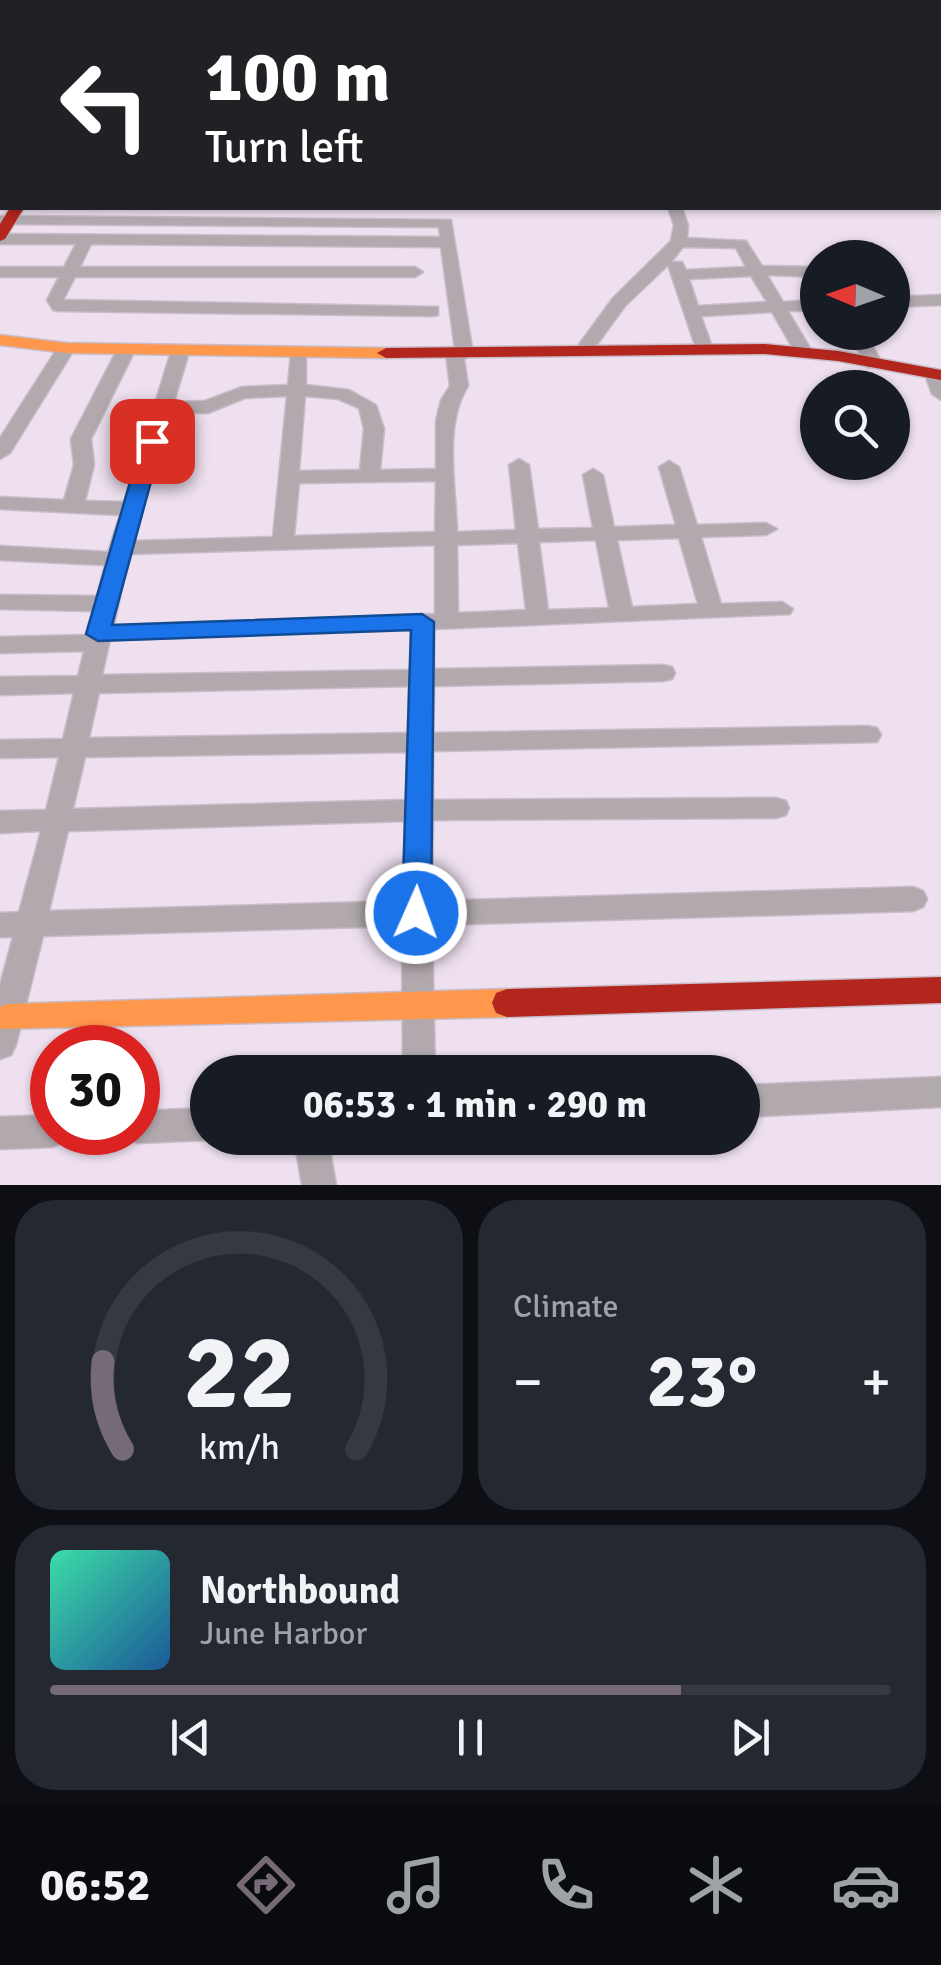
<!DOCTYPE html>
<meta charset="utf-8">
<style>
body{margin:0;font-family:Signika,sans-serif;background:#242831;color:#f1f3f6;height:100vh;display:flex;flex-direction:column;font-size:38px;white-space:nowrap}
*{box-sizing:border-box;margin:0}
p{font-size:32px;color:#9ea1a6}
.icon{flex:none;width:55px;height:55px;fill:none;stroke:currentColor;stroke-width:2;stroke-linecap:round;stroke-linejoin:round}
.map{position:relative;height:1185px;overflow:hidden}
.panel{display:flex;flex-direction:column;gap:15px;padding:15px;background:#0d0f14;flex:1}
.panel>*{flex:none}
.top-card{position:absolute;left:0px;top:0px;width:942px;height:210px;box-shadow:0 2px 8px #0004;background:#202124;color:#fff;overflow:hidden}
.needle{width:65px;rotate:272deg}
.tools{position:absolute;left:800px;top:240px;display:grid;gap:20px}
.tools a{display:grid;place-items:center;width:110px;height:110px;border-radius:50%;background:#171b24;box-shadow:0 2px 8px #0004;font-size:50px}
.speed{position:absolute;left:30px;top:1025px;display:flex;gap:20px;font-size:50px;font-weight:700;text-align:center}
.speed>*{display:grid;place-content:center;width:130px;height:130px;border-radius:50%;background:#171b24;box-shadow:0 2px 8px #0004;line-height:1}
.speed .limit{border:15px solid #d22;background:#fff;color:#111}
.pin{position:absolute;display:grid;place-items:center;width:85px;height:85px;color:#fff;margin:-42px;border-radius:20px;box-shadow:0 5px 15px #0006}
.me{position:absolute;width:110px;margin:-55px;rotate:2deg;stroke-linejoin:round;filter:drop-shadow(0 0 8px #0008)}
.turn{display:flex;align-items:center;gap:35px;height:210px;padding:0 40px;font-size:45px}
.turn .icon{width:130px;height:130px;stroke-width:2.5}
.turn b{display:block;font-size:70px;line-height:85px}
.big{font-size:75px;font-weight:700;line-height:1.1}
.panel .widget{flex:1;display:flex;flex-direction:column;justify-content:center;gap:15px;min-width:0;padding:0 35px;border-radius:40px;background:#242831}
.panel .dial{align-items:center;gap:0}
.dial svg{height:260px;overflow:visible;fill:none;stroke:#363941;stroke-width:7;stroke-linecap:round;text-anchor:middle}
.dial text{fill:#f1f3f6;stroke:none}
.song{display:flex;align-items:center;gap:30px}
.cover{width:120px;height:120px;border-radius:15px;background:linear-gradient(135deg,hsl(160 70% 55%),hsl(210 70% 35%))}
.played{height:10px;border-radius:5px;background:linear-gradient(90deg,#766a76 75%,#363941 75%)}
.keys{display:flex;justify-content:space-around;direction:ltr}
.heat{display:flex;justify-content:space-between;align-items:center;font-size:55px;direction:ltr}
.panel .tiles{flex:1;display:grid;gap:15px;grid-template-columns:1fr 1fr}
.widget:last-child{grid-column:span 2}
.trip{position:absolute;left:190px;top:1055px;width:570px;height:100px;border-radius:50px;background:#171b24;box-shadow:0 2px 8px #0004;font-weight:700;line-height:100px;text-align:center}
.dock{display:flex;height:160px;justify-content:space-around;align-items:center;background:#090b0e;color:#9ea1a6}
.dock .icon{width:70px;height:70px}
.dock .selected{color:#766a76}
.dock b{font-size:45px;color:#f1f3f6}
.map>svg:first-child{display:block}
.lines{fill:none;stroke-linecap:round;stroke-linejoin:round}
.street-casing{stroke:#c8bdc8;stroke-width:3}
.slow-casing{stroke:#c8bdc8;stroke-width:3}
.jam-casing{stroke:#c8bdc8;stroke-width:3}
.street{fill:#b1a9ae;fill-rule:evenodd}
.slow{fill:#ff974d;fill-rule:evenodd}
.jam{fill:#b3261e;fill-rule:evenodd}
.route{fill:#1a73e8;stroke:#114b97;stroke-width:2.5}
</style>
<div class="map">
<svg width="941" height="1185" viewBox="0 0 941 1185">
<rect width="100%" height="100%" fill="#eee0ef"/>
<g class="lines">
<g class="street-casing">
<path id="street" d="M0,0H167L168,2L2,3Z
M370,0L371,2L311,1L312,0Z
M660,0H719L720,2H663Z
M740,0H750V2H740Z
M0,13H2V19H0Z
M0,40H2V46H0Z
M0,69L2,70V77H0Z
M0,93H2V101H0Z
M0,125L2,126V134L0,133Z
M0,145H2V153H0Z
M0,169H2V178H0Z
M0,191H2V200H0Z
M668,208H682L688,225L687,238L746,241L762,266L818,267V277L767,275L783,302L818,300V310L788,311L813,353L810,357H798L772,312L701,316L712,347L703,352L697,351L668,265L625,306L590,354H578L575,350L613,298L671,241L674,225ZM683,247L736,248L746,267L686,270L682,262H671ZM751,276L767,302L698,306L689,279Z
M0,216L451,220L473,354L464,359L468,386C443,425 456,486 457,532L516,530L509,465L519,459L529,465L538,529L593,528L583,475L593,469L603,475L614,527L676,525L659,467L669,461L679,467L697,525L766,523L777,529L766,535L701,537L721,604L782,602L793,609L790,614L434,629V669L663,665L672,667L675,673L672,679L663,681L434,686L433,733L868,726L877,728L881,735L877,742L433,751V800L776,798L786,801L789,808L786,815L776,818L433,820L432,901L913,887L923,891L927,899L923,907L913,911L432,925L435,1072H403L402,926L43,936L16,1045L11,1055L0,1059V985L13,937H0V913L19,912L41,831L0,833V811L46,810L59,757L0,758V740L63,739L74,693L0,695V677L78,676L84,651L0,653V637L88,635L94,611L0,609V595L97,596L105,565L0,560V546L108,552L120,515L0,509V497L64,500L74,465L71,439L117,350L126,345L135,350L91,439L94,465L85,501L124,502L171,352L180,347L189,352L174,402L205,401L242,387L288,385L291,354L300,349L306,350V385L349,390L376,405L384,429L380,470L436,469V421L441,400L450,386L446,354L455,349L441,247L91,244L80,267H415L423,272L415,277H75L63,300L438,307V315L432,316L59,311L53,310L47,300L59,277H0V267H64L76,244H0V234L440,237L439,227L0,224ZM287,396L273,537L133,541L171,413H208L245,398ZM305,396L338,399L359,408L364,429L360,470L299,471ZM436,481L435,532L294,536L299,483ZM679,538L698,604L632,607L617,540ZM596,540L609,608L548,610L539,542ZM518,543L526,610L458,613L457,545ZM435,545V614L114,625L129,554ZM411,630L410,670L102,675L110,640ZM409,686L408,733L89,738L99,693ZM407,752L406,800L73,809L85,757ZM405,821L403,901L49,911L68,831Z
M941,295V305L892,307V297Z
M848,332H865L882,363L879,367H867Z
M66,343L75,348L10,453L0,459V438L60,344Z
M934,369L941,371V400L932,394L925,374Z
M941,1077V1107L742,1117V1085Z
M208,1108V1138H214L208,1140L138,1143L126,1138L124,1132H138V1111Z
M52,1115V1132H68L64,1142L52,1147L0,1149V1117Z
M294,1138H328L336,1185H302Z"/>
</g>
<g class="slow-casing">
<path id="slow" d="M0,335L66,343L386,348L395,353L386,358L66,353L0,345Z
M507,989L518,993L522,1003L518,1013L507,1017L0,1029V1007L7,1004Z"/>
</g>
<g class="jam-casing">
<path id="jam" d="M0,20H2V29H0Z
M10,208H24L5,239L0,241V224Z
M765,344L838,351L941,370V380L838,361L765,354L386,358L377,353L386,348Z
M941,977V1003L507,1017L496,1013L492,1003L496,993L507,989Z"/>
</g>
<use href="#street" class="street"/>
<use href="#slow" class="slow"/>
<use href="#jam" class="jam"/>
</g>
<path class="route" d="M152,435L162,441L112,625L422,614L434,622L431,913L427,922L416,925L406,922L402,913L411,630L98,641L86,634L142,441Z"/>
</svg>
<div class="tools">
<a><svg class="needle" viewBox="-14 -14 28 28"><path d="M0-13l5 13h-10z" fill="#e53935"/><path d="M0 13l5-13h-10z" fill="#9ea1a6"/></svg></a>
<a><svg class="icon" aria-label="search" viewBox="0 0 24 24"><circle cx="10" cy="10" r="6"/><path d="M15 15l6 6"/></svg></a>
</div>
<div class="speed"><div class="limit">30</div></div>
<div class="pin" style="left:152px;top:441px;background:#d93025"><svg class="icon" aria-label="arrive" viewBox="0 0 24 24"><path d="M6 21V4h12l-3 4 3 4H6"/></svg></div>
<svg class="me" style="left:416px;top:913px" viewBox="-20 -20 40 40"><circle r="17" fill="#1a73e8" stroke="#fff" stroke-width="3"/><path d="M0-11L8 9 0 5-8 9z" fill="#fff"/></svg>
<div class="trip">06:53 · 1 min · 290 m</div>
<div class="top-card">
<div class="turn"><svg class="icon" aria-label="left" viewBox="0 0 24 24"><path d="M17 20v-9H6M10 6l-5 5 5 5"/></svg><div><b>100 m</b>Turn left</div></div>
</div>
</div>
<section class="panel">
<div class="tiles">
<div class="widget dial"><svg viewBox="0 0 100 80">
<path d="M14 69A42 42 0 1 1 86 69"/>
<path d="M14 69A42 42 0 0 1 8 42" stroke="#766a76"/>
<text x="50" y="56" font-size="32" font-weight="700">22</text>
<text x="50" y="72" font-size="11">km/h</text>
</svg></div>
<div class="widget"><p>Climate</p>
<div class="heat"><a>−</a><b class="big">23°</b><a>+</a></div>
</div>
<div class="widget">
<div class="song"><i class="cover"></i><div><b>Northbound</b><p>June Harbor</p></div></div>
<div class="played"></div>
<div class="keys"><svg class="icon" aria-label="previous" viewBox="0 0 24 24"><path d="M18 5L8 12l10 7zM5 5v14"/></svg><svg class="icon" aria-label="pause" viewBox="0 0 24 24"><path d="M8 5v14M16 5v14"/></svg><svg class="icon" aria-label="next" viewBox="0 0 24 24"><path d="M6 5l10 7-10 7zM19 5v14"/></svg></div>
</div>
</div>
</section>
<nav class="dock">
<b>06:52</b>
<svg class="icon selected" aria-label="directions" viewBox="0 0 24 24"><path d="M12 3l9 9-9 9-9-9zM9 14v-3h6M13 9l2 2-2 2"/></svg>
<svg class="icon" aria-label="music" viewBox="0 0 24 24"><path d="M9 18V5l10-2v13"/><circle cx="6" cy="18" r="3"/><circle cx="16" cy="16" r="3"/></svg>
<svg class="icon" aria-label="phone" viewBox="0 0 24 24"><path d="M5 4h4l2 5-3 2q2 4 5 5l2-3 5 2v4C11 20 4 13 5 4z"/></svg>
<svg class="icon" aria-label="climate" viewBox="0 0 24 24"><path d="M12 3v18M4 7l16 10M4 17L20 7"/></svg>
<svg class="icon" aria-label="car" viewBox="0 0 24 24"><path d="M5 17H2v-5l4-1 3-4h7l3 4 3 1v5h-3M9 17h6M6 11h13"/><circle cx="7" cy="17" r="2"/><circle cx="17" cy="17" r="2"/></svg>
</nav>
